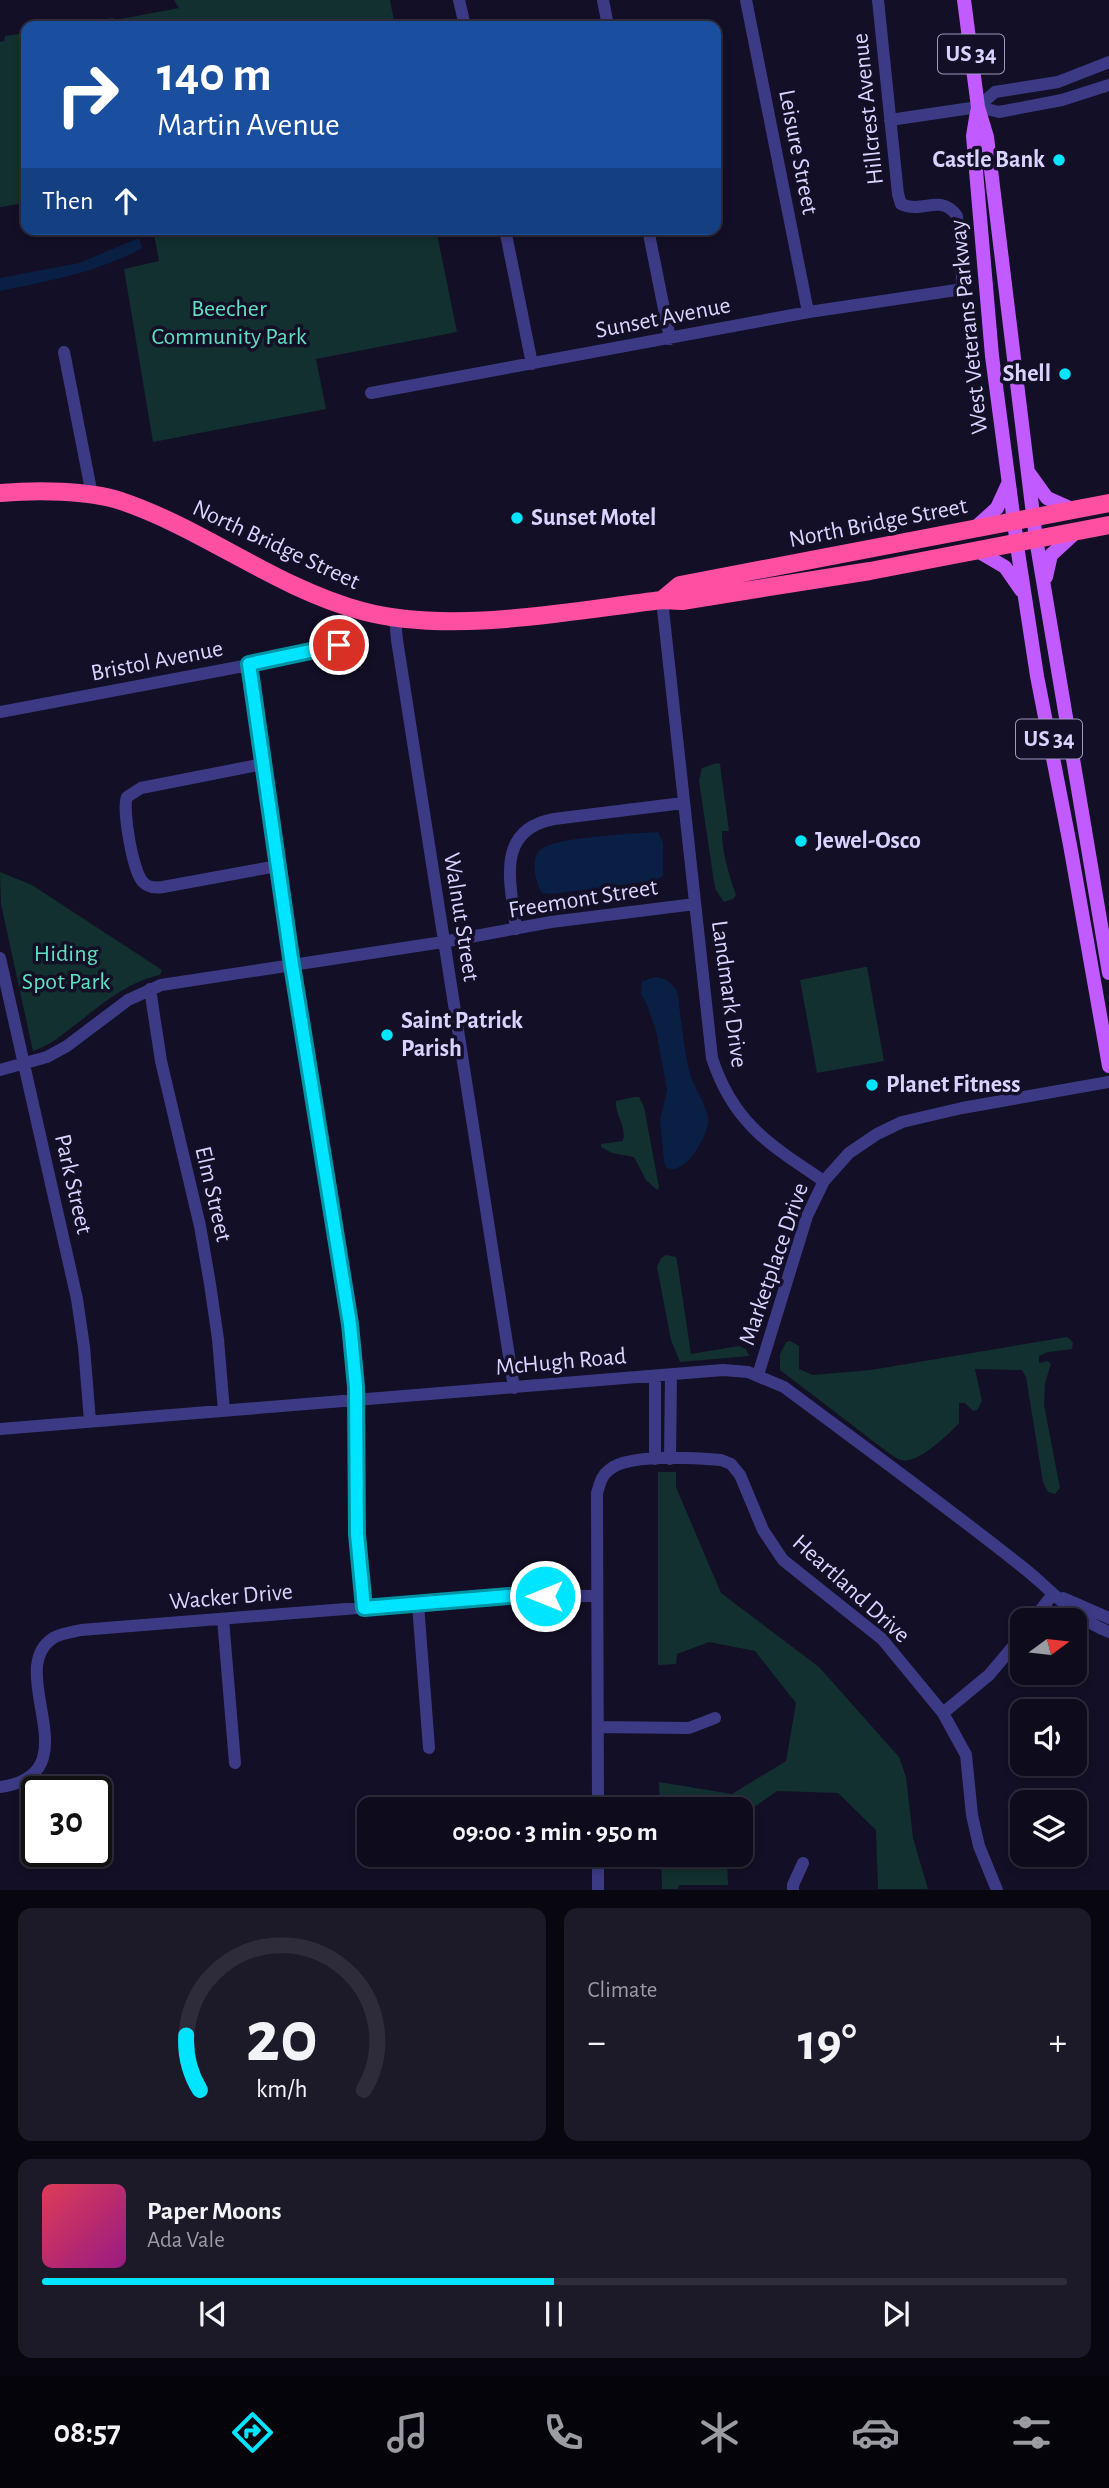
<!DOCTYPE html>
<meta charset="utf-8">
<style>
body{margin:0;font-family:"Alegreya Sans",sans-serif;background:#1c1929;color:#f1f3f6;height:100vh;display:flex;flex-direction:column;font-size:26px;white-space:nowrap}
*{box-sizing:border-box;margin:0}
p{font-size:23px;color:#9b9ba3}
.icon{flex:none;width:38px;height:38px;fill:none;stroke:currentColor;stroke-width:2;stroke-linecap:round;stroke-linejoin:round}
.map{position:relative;height:1890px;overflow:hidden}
.sheet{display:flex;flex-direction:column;gap:18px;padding:18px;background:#08060f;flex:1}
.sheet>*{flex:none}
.banner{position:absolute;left:21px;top:21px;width:700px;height:214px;border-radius:14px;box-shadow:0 4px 10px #0003,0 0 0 2px #2e2b3b;background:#1a4fa0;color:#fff;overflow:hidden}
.needle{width:46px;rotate:75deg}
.buttons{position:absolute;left:1010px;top:1608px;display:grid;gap:14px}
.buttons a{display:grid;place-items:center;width:77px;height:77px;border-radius:14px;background:#0e0b1c;box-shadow:0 4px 10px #0003,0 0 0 2px #2e2b3b;font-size:35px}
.speed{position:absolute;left:21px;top:1776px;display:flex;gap:14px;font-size:35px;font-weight:700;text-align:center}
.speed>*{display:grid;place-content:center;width:91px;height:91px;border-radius:50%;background:#0e0b1c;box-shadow:0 4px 10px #0003,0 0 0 2px #2e2b3b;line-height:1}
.speed .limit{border:4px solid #111;border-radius:10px;background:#fff;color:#111}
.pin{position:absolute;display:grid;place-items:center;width:60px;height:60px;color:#fff;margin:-30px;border:4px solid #fff;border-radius:50%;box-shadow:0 2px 7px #0007}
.me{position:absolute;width:77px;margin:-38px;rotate:270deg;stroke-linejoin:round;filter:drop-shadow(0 0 5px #0008)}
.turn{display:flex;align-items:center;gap:24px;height:147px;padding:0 21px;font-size:32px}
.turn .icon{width:91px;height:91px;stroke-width:2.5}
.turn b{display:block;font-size:49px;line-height:60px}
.then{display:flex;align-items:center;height:66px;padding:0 21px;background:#0003;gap:14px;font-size:26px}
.big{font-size:52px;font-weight:700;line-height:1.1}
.sheet .card{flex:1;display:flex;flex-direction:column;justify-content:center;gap:10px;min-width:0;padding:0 24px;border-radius:14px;background:#1c1929}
.sheet .dial{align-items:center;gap:0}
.dial svg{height:182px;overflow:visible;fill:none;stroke:#2e2b3b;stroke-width:7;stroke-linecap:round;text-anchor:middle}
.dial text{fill:#f1f3f6;stroke:none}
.song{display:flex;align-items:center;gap:21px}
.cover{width:84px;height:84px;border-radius:10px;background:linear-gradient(135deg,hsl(350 70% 55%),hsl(310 70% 35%))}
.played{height:7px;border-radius:4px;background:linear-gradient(90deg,#00e5ff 50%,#2e2b3b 50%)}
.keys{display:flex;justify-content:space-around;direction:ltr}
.heat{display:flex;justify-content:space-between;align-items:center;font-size:38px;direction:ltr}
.sheet .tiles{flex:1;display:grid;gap:18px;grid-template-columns:1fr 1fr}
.card:last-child{grid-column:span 2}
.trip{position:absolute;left:357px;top:1797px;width:396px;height:70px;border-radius:14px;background:#0e0b1c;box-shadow:0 4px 10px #0003,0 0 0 2px #2e2b3b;font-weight:700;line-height:70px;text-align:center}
.tab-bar{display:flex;height:112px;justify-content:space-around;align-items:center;background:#06040b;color:#9b9ba3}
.tab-bar .icon{width:49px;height:49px}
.tab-bar .on{color:#00e5ff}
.tab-bar b{font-size:32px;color:#f1f3f6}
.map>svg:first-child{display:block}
.green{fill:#12302f}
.water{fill:#0a1f44}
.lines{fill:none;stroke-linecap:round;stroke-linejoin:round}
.minor{stroke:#3d3a85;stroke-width:12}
.major{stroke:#c25bff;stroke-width:14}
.highway{stroke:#ff4fa3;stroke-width:18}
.route-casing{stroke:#0095a6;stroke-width:18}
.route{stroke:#00e5ff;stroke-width:12}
.poi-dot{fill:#00e5ff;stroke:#130f26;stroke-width:2.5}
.labels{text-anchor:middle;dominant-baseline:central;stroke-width:7;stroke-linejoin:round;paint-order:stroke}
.shield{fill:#130f26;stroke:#9e99be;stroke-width:2}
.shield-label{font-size:23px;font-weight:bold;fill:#d9d4ff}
.street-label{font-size:24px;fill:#d9d4ff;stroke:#130f26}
.poi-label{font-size:24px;font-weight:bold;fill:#d9d4ff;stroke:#130f26;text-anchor:start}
.park-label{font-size:24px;fill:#5fe0c0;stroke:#130f26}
</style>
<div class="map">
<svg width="1109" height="1890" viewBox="0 0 1109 1890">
<rect width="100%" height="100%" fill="#130f26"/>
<path class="green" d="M174,0H390L395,26H61L113,18L115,20L179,8Z
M26,33V203L0,207V42L4,41L5,36Z
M153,229H436L457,332L316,359L326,409L153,442L124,269L159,261Z
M717,763L720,764L729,831H722C722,854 729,874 736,895L733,899L724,902L716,890L714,882L699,781L702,768Z
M0,872L32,885L162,970L160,975C127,982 101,1005 75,1025C62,1035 49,1046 33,1051L1,904Z
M865,967H867L884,1061L817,1073L800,980Z
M634,1097H639L644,1107L659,1187L657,1190L646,1180L634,1157L612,1153L601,1147V1144L623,1141C627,1127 615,1115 616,1101Z
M666,1255L676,1257L677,1261L691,1354L739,1346L746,1349L749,1356L680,1362L671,1340L657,1267L661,1258Z
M1067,1337L1073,1342L1072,1349L1048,1352L1039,1356V1363L1048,1361L1051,1364L1045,1383L1044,1405L1060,1488L1055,1494L1048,1492L1043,1482L1026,1377L1022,1370L975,1369L982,1401L977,1410L973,1411L965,1403H959V1423C949,1434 917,1465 901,1460C896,1459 891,1454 886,1451L780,1370V1354L786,1342L790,1341L799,1346V1369L813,1375L871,1370Z
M658,1472H676V1487L721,1593L819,1667L899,1757L906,1777L913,1838L928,1889H878L876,1830L838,1793L777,1791L740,1817V1810L660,1809L659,1782L732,1794L786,1761L796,1703L755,1651L709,1642L677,1654L676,1664L658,1665Z
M661,1855H727L728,1885H679L678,1889H662Z"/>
<path class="water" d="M139,238L142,248C99,272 48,281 0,291V278L79,263Z
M658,832L663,843V876L654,881L551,894L542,893C536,883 530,862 539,851C553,836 636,834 658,832Z
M656,977C665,978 673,983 677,992C679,998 679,1006 680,1013C683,1034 685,1056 691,1077C696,1090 705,1103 708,1117C711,1133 684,1179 666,1167L664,1161L660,1120L667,1090L656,1030L647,1005L641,994L642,981Z"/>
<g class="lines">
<path class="minor" d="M459,0L465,26
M603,0L608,26
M746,0L808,312
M978,107L995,92L1058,82L1109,62
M890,120L978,107L999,112L1062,100L1109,85
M505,229L532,364
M648,229L670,339
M64,352L92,495
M371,393L809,312L963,289L957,216C941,193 923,214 901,204L898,194L878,0
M662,600L712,1058C733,1123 770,1145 824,1181
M395,619L397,640L514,1388
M249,665L292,965L350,1324L356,1387L357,1534L364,1608
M0,712L249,665L362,640
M263,764L141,788L127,797C122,809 133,873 143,882C148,888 156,888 163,887L277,866
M516,929C511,884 494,830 554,819L683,803
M0,958L77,1299L84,1347L90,1421
M150,989L161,1061L200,1226L210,1284L218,1339L224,1411
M0,1070L47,1057L67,1046L128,1000L161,985L443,942L551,922L695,904
M758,1375L807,1216L824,1181L849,1153L877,1134L902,1122L962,1108L1109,1082
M655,1376V1459
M0,1429L723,1370L748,1372L784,1387C863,1446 943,1504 1020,1565C1050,1588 1073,1618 1109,1632
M670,1459L671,1375
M1063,1598L1109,1618
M418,1604L429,1748
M223,1619L235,1763
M1033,1620L1053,1594
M943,1713L989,1675L1022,1636
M598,1727L689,1728L715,1718
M0,1787C96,1774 0,1668 55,1637C63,1633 72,1632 81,1630L509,1596H597
M598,1810L597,1493C600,1484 601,1476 609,1470C628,1453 696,1458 721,1460L731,1464L740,1475L763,1530L783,1560L882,1639L943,1713L966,1755L972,1815L979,1846L997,1890
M598,1890V1855
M793,1890V1885L803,1863"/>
<path class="major" d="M964,0L978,107L987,137L1036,539L1109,973
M977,112L973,136L992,356L1018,552L1037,676L1070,845L1109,1066
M1029,473L1047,498L1074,510
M975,528L997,508L1008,484
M976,550L1005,567L1021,590
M1046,577L1051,555L1076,532"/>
<path class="highway" d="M0,493C36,490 87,490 121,501C204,529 276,588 362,611C451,635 570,611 662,600L682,601L870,571L1109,525
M662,600L680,585L1109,503"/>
</g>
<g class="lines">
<g class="route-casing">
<path id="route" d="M339,645L249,664L292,965L350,1324L356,1387L357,1534L364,1608L509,1596H545"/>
</g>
<use href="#route" class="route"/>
</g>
<g class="poi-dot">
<circle cx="1059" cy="160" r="7"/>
<circle cx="1065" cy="374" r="7"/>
<circle cx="517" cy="518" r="7"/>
<circle cx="801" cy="841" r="7"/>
<circle cx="387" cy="1035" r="7"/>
<circle cx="872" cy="1085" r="7"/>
</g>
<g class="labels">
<g class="shield">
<rect x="938" y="34.5" width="66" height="39" rx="5"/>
<rect x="1016" y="719.5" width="66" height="39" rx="5"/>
</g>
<g class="shield-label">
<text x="971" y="54">US 34</text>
<text x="1049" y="739">US 34</text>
</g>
<g class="street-label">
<text transform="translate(868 109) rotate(-96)">Hillcrest Avenue</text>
<text transform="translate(798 152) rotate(79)">Leisure Street</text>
<text transform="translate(663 318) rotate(-11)">Sunset Avenue</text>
<text transform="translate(969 327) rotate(-96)">West Veterans Parkway</text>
<text transform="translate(878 523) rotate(-11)">North Bridge Street</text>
<text transform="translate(276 545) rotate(25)">North Bridge Street</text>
<text transform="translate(157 661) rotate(-11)">Bristol Avenue</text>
<text transform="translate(583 899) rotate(-9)">Freemont Street</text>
<text transform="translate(461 917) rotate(81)">Walnut Street</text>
<text transform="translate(729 994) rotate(82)">Landmark Drive</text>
<text transform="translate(73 1184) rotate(77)">Park Street</text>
<text transform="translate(213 1194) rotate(77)">Elm Street</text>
<text transform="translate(774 1264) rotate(-71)">Marketplace Drive</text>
<text transform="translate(561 1362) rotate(-5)">McHugh Road</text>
<text transform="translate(851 1589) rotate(42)">Heartland Drive</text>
<text transform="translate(231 1597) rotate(-5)">Wacker Drive</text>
</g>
<g class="poi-label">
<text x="1045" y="160" text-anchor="end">Castle Bank</text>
<text x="1051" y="374" text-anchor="end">Shell</text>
<text x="531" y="518">Sunset Motel</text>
<text x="815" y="841">Jewel-Osco</text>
<text x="401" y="1021">Saint Patrick<tspan x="401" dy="28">Parish</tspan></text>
<text x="886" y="1085">Planet Fitness</text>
</g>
<g class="park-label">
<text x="229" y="309">Beecher<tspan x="229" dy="28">Community Park</tspan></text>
<text x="66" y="954">Hiding<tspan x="66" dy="28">Spot Park</tspan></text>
</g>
</g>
</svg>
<div class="buttons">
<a><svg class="needle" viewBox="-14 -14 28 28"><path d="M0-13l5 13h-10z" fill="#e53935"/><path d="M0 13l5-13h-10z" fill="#9b9ba3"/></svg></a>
<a><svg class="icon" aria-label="sound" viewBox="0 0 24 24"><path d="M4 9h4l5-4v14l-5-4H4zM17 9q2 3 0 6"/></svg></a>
<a><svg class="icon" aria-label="layers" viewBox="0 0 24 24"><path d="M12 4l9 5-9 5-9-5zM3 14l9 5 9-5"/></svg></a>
</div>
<div class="speed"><div class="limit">30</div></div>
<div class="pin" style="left:339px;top:645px;background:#d93025"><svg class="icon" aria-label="arrive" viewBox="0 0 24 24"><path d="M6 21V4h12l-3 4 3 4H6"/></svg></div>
<svg class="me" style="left:545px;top:1596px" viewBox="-20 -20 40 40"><circle r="17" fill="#00e5ff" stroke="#fff" stroke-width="3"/><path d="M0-11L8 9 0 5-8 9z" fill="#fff"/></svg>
<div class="trip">09:00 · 3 min · 950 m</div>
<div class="banner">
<div class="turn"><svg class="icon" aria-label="right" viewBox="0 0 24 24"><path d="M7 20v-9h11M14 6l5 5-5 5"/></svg><div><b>140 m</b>Martin Avenue</div></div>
<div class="then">Then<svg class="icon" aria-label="ahead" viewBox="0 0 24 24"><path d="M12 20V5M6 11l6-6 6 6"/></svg></div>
</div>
</div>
<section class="sheet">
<div class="tiles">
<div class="card dial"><svg viewBox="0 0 100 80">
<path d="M14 69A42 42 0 1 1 86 69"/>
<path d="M14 69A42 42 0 0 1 8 45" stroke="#00e5ff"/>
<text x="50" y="56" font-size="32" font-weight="700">20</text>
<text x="50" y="72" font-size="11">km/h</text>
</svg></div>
<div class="card"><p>Climate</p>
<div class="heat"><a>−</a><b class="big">19°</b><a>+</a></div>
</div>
<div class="card">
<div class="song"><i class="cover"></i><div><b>Paper Moons</b><p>Ada Vale</p></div></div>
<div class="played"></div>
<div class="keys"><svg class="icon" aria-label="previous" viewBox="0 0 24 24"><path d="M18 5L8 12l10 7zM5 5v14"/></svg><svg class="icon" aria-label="pause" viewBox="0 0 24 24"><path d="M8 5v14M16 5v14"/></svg><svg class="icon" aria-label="next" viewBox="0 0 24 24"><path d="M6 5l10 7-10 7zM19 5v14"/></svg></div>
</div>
</div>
</section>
<nav class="tab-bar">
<b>08:57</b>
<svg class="icon on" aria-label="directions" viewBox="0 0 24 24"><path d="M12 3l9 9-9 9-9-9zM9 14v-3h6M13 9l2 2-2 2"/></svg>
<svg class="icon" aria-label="music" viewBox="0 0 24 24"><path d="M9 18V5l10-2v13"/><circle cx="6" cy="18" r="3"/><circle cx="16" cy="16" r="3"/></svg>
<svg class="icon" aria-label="phone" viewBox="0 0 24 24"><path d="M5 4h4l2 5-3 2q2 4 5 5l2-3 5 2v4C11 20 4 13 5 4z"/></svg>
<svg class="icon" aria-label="climate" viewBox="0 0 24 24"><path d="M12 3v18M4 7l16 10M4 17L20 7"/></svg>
<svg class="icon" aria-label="car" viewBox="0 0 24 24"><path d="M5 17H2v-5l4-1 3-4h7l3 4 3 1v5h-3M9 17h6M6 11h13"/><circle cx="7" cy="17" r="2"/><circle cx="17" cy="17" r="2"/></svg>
<svg class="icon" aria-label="filters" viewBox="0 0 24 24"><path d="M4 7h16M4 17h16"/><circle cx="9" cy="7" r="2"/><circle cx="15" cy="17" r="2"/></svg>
</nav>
